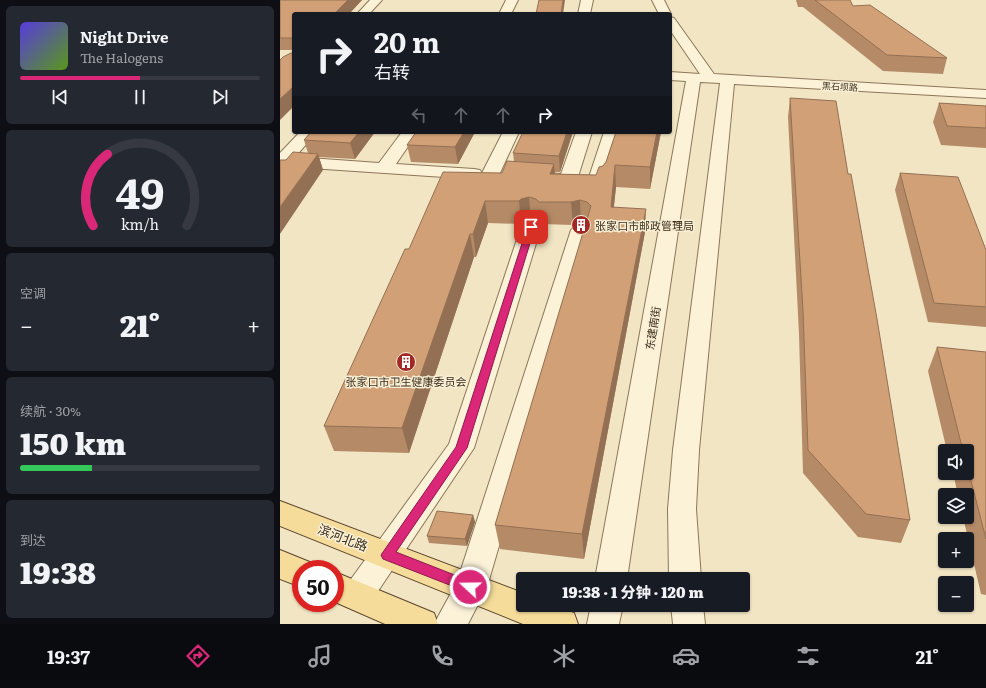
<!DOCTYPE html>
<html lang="zh">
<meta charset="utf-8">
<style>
body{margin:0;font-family:Literata,"Noto Sans SC",serif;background:#242831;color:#f1f3f6;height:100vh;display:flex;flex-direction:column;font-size:15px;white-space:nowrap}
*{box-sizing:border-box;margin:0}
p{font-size:13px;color:#9ea1a6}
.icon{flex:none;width:22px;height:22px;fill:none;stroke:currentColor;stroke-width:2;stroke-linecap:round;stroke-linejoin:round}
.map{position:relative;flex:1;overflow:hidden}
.drawer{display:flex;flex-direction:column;gap:6px;padding:6px;background:#0d0f14;width:280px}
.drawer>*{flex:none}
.top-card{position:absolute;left:12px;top:12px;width:380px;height:122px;border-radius:4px;box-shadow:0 1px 3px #0004;background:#171b24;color:#f1f3f6;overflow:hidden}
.fabs{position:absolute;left:658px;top:444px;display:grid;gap:8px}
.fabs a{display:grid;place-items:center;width:36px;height:36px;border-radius:4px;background:#171b24;box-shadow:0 1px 3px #0004;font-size:20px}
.speed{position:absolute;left:12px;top:560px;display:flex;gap:8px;font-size:20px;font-weight:700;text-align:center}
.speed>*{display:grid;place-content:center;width:52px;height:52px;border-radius:50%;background:#171b24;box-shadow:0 1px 3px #0004;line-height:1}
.speed .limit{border:6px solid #d22;background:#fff;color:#111}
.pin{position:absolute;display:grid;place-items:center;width:34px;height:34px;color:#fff;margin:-17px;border-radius:8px;box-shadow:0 2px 6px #0006}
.me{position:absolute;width:44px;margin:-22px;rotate:291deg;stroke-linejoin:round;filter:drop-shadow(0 0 3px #0008)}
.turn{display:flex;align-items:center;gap:14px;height:84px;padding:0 16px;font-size:18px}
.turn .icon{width:52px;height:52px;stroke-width:2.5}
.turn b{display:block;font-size:28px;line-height:34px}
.lanes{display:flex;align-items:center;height:38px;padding:0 16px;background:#0003;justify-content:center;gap:20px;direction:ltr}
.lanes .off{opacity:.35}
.big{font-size:30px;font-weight:800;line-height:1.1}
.drawer .widget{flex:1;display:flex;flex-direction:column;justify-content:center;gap:6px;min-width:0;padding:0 14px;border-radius:6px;background:#242831}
.drawer .dial{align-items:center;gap:0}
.dial svg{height:104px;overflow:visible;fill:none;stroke:#363941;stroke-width:7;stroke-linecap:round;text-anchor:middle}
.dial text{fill:#f1f3f6;stroke:none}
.song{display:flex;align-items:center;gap:12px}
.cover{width:48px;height:48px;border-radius:6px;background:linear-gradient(135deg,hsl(250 70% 55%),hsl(90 70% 35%))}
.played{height:4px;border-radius:2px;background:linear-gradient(90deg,#db2777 50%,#363941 50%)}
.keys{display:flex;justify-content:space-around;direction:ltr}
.heat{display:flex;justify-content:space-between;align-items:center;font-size:22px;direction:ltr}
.charge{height:6px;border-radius:3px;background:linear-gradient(90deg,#34c759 30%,#363941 0)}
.trip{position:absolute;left:236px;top:572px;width:234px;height:40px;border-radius:4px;background:#171b24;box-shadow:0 1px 3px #0004;font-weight:800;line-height:40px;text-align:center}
.tab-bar{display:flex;height:64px;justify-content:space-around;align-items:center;background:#090b0e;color:#9ea1a6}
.tab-bar .icon{width:28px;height:28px}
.tab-bar .on{color:#db2777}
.tab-bar b{font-size:18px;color:#f1f3f6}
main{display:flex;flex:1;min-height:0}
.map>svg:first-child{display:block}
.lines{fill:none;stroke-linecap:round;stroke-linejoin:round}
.minor-casing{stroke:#8d7659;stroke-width:2}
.major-casing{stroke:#5b442d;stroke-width:2}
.minor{fill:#fbf2d8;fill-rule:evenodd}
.major{fill:#f6dc9a;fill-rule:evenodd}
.wall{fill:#b58a66}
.shaded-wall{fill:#937053}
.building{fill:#d2a077;stroke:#937053}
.route{fill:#db2777;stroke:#8e194d}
.labels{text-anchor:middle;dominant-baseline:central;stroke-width:3;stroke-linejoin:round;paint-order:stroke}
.far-street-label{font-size:9px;fill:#3c2e1e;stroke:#f8efd4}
.poi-label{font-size:11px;fill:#3c2e1e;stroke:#f8efd4;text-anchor:start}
.street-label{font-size:11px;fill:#3c2e1e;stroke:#f8efd4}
.near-street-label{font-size:13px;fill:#3c2e1e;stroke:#f8efd4}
</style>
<main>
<section class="drawer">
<div class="widget">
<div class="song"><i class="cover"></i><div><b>Night Drive</b><p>The Halogens</p></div></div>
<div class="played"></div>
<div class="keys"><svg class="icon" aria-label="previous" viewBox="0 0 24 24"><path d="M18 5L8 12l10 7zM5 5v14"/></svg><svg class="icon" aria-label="pause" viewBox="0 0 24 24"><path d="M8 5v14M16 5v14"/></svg><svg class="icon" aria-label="next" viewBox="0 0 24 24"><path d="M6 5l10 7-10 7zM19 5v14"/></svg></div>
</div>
<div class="widget dial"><svg viewBox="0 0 100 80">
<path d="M14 69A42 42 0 1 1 86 69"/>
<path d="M14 69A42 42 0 0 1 25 14" stroke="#db2777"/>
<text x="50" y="56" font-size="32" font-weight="700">49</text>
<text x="50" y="72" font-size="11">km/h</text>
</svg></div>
<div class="widget"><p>空调</p>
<div class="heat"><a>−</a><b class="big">21°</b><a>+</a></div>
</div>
<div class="widget"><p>续航 · 30%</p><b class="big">150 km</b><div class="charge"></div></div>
<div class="widget"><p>到达</p><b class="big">19:38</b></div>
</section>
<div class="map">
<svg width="706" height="624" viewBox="0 0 706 624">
<rect width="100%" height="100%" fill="#f1e5c4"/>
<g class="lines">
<g class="minor-casing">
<path id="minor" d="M90,0H102L89,14H77Z
M226,0H238L231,14H219Z
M301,0H313L310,14H298Z
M372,0H384L391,14L390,15V14H379Z
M390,17L394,18L434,74L706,90V98L454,84L419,450L416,509L421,579H389L388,509L393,450L440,83L420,82L347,579H315L406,81L390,80V72L420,74L390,30Z
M20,132H37L15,157L99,163L122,132H138L116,164L194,169L200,170L202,173L223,132H239L219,175L216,179L210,180L204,179L202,175L200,178L194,179L0,166V153Z
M296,132H312L297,180L294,184L288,185L259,182L256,178L259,174L265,173L281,174Z
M324,132H340L325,183L322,187L316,188L310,187L307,183Z
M251,221L258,223L261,227L194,448L88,606L77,611L66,606L61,596L66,586L169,444L241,227L244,223Z
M301,224L308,226L311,230L207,587L188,624H154L177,582L291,230L294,226Z
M311,605H343L339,624H307Z
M391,605H423L425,624H393Z"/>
</g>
<g class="major-casing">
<path id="major" d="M0,501L243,593V605H273L294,613L298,624H243L0,526Z
M0,550L32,563L35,569H21V587L0,579Z
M55,572L154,613L158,624H105L55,602Z"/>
</g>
<use href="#minor" class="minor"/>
<use href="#major" class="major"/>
</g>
<path class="wall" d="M0,0H82L69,14H14V50H0Z
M516,0H570L573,6L667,58L663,74L603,71L523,7H518Z
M510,98L568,174L630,520L621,543L578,537L523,473L519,334L508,117Z
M659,103L706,106V148L661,145L653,122Z
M31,132H95L75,159L39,157L43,170L6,160L28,153L24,140Z
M136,132H195L178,164L131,162L127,145Z
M243,132H293L280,172H275V174L316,175L326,162L336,132H381L370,189L336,187L334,207L365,232L304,559L220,549L215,525L306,224L301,223L293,225L261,224L258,222L251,220L244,222L241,224L208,223L196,257H194L129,453L54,451L44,426L129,249L222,173L234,161L233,153Z
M620,173L706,250V327L648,322L615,190Z
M657,347L706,352V595L701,594L683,517H687V495H678L673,473H687V451H667L648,371Z
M193,515L195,522L187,546L149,543L147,536Z"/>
<path class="shaded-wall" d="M68,0H82L69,14H54Z
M283,0H285L283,14H281Z
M14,86V106L0,120V99Z
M79,132H95L75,159L70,143Z
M184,132H195L178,164L175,147Z
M287,132H293L280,172L279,156Z
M377,132H381L370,189V167Z
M38,154L43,170L0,234V207Z
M274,164L276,186L270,174Z
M335,165L336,187L331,230V207Z
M249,197L251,220L244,222L241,224L239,201L241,199Z
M300,200L301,223L293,225L291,202Z
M205,201L208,223L196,257L193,234Z
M366,209L365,232L304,559L302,534Z
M190,234L194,257L129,453L122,428Z
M193,515L195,522L187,546L185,539Z"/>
<path class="building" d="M0,0H68L54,14H14V38H0Z
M259,0H283L281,14H256Z
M535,0H570L573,6L590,5L667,58L607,55Z
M11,53H14V86L0,99V60L3,57Z
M510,98L556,101L568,174H571L597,319L630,520L586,514L528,450L523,311Z
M659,103L706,106V128L667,126Z
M31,132H79L70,143L24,140Z
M136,132H184L175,147L127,145Z
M243,132H287L279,156L233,153Z
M336,132H377L370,167L335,165L331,207L366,209L302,534L215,525L311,206L307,202L300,200L291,202H259L256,199L249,197L241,199L239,201H205L193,234H190L122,428L44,426L125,249H129L163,172L222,173L227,161L274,164L270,174L316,175L319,167L323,166L326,162Z
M13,152L38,154L0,207V160H6Z
M620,173L678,177L706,250V307L654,303Z
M657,347L706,352V539L687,465V451H683Z
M157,511L193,515L185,539L147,536Z"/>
<path class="route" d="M248,225H254L255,227L187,448L116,552L195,583L197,587L195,592L190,593L103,559L101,555L176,447Z"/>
<defs>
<g id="building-disc" transform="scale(1)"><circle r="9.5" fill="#a12824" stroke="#f8efd4"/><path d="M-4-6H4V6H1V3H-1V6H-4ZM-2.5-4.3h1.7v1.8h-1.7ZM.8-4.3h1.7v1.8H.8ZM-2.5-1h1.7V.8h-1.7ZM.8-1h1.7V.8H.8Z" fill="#fff"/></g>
</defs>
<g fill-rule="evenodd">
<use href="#building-disc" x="301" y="225"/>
<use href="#building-disc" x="126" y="362"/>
</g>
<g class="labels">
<g class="far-street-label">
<text transform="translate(560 86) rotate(3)">黑石坝路</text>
</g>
<g class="poi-label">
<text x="315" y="225">张家口市邮政管理局</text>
<text x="126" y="381" text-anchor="middle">张家口市卫生健康委员会</text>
</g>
<g class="street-label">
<text transform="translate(372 328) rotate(-81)">东建南街</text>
</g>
<g class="near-street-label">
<text transform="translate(63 537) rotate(21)">滨河北路</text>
</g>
</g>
</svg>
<div class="fabs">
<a><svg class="icon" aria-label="sound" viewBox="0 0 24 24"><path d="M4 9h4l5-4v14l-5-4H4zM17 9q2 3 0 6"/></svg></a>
<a><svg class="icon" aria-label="layers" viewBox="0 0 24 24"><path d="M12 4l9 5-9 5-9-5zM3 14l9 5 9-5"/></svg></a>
<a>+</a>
<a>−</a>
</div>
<div class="speed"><div class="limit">50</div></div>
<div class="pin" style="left:251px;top:227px;background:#d93025"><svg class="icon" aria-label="arrive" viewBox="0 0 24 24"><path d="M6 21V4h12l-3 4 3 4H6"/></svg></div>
<svg class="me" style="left:190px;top:587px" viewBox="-20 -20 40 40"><circle r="17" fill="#db2777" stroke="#fff" stroke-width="3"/><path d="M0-11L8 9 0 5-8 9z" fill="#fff"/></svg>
<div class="trip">19:38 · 1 分钟 · 120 m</div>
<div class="top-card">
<div class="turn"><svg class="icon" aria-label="right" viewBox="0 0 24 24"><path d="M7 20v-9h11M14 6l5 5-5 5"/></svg><div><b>20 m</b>右转</div></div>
<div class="lanes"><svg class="icon off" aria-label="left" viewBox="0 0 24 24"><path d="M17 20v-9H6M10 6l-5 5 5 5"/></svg><svg class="icon off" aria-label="ahead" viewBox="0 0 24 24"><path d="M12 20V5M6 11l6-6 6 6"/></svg><svg class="icon off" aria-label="ahead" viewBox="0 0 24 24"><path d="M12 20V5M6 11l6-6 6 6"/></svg><svg class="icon" aria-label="right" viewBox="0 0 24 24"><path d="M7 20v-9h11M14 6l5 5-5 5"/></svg></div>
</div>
</div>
</main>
<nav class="tab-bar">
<b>19:37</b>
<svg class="icon on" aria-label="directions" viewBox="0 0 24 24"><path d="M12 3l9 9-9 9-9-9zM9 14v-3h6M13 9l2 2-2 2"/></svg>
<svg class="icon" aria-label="music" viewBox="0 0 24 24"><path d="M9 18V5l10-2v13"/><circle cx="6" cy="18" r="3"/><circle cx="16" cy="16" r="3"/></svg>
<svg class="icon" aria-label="phone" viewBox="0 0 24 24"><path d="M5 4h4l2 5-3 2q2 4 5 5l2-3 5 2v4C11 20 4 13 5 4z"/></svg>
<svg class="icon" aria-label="climate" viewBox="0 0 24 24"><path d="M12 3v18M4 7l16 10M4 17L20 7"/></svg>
<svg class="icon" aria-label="car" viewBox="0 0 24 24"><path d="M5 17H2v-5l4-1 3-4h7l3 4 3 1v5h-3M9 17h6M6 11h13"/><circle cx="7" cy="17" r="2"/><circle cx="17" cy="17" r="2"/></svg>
<svg class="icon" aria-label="filters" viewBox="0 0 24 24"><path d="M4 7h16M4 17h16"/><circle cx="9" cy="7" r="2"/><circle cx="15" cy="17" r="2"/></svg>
<b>21°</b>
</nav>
